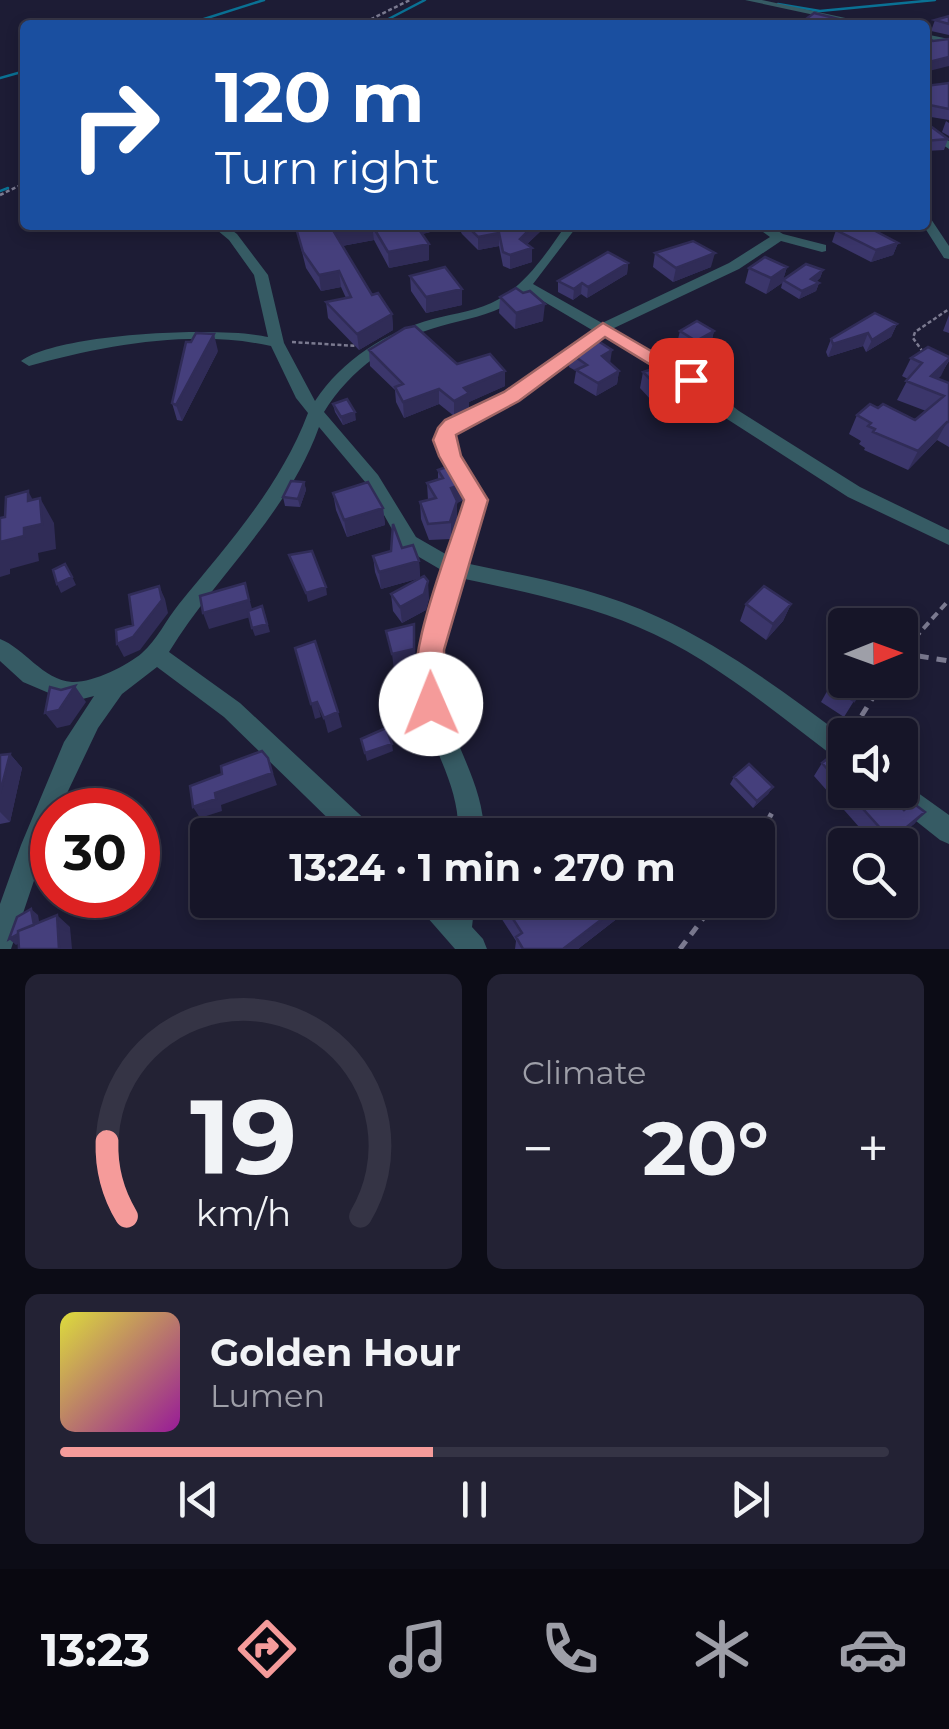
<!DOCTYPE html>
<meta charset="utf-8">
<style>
body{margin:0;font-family:Montserrat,sans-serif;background:#232234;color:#f1f3f6;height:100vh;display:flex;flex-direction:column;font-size:38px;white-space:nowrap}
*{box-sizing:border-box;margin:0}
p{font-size:32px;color:#9e9fa8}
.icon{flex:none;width:55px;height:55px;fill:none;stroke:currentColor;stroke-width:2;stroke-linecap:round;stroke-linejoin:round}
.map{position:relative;height:949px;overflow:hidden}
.panel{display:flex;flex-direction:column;gap:25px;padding:25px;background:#0c0c16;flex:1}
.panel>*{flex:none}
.hud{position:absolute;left:20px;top:20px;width:910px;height:210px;border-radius:10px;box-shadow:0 5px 15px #0003,0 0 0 2px #353445;background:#1a4fa0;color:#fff;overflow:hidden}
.needle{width:65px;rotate:89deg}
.controls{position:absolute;left:828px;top:608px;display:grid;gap:20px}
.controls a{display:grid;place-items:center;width:90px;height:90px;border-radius:10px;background:#161528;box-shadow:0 5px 15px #0003,0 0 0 2px #353445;font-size:50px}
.speed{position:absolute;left:30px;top:788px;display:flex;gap:20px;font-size:50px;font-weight:700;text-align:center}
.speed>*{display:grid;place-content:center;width:130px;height:130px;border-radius:50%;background:#161528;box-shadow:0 5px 15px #0003,0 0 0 2px #353445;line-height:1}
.speed .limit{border:15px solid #d22;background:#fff;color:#111}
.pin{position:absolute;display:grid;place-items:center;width:85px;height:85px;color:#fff;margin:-42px;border-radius:20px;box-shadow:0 5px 15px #0006}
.me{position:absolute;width:110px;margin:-55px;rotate:359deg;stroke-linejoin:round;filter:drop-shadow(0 0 8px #0008)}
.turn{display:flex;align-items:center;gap:35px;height:210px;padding:0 30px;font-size:45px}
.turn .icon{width:130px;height:130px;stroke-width:2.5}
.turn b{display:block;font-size:70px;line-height:85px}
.big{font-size:75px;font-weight:700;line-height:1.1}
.panel .tile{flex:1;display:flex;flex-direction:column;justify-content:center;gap:15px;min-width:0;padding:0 35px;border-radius:15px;background:#232234}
.panel .dial{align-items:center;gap:0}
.dial svg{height:260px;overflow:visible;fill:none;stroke:#353445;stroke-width:7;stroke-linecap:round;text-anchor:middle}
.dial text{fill:#f1f3f6;stroke:none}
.song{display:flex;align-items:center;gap:30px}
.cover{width:120px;height:120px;border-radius:15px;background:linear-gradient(135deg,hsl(60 70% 55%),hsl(300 70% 35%))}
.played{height:10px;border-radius:5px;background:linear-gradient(90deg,#f59b9a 45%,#353445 45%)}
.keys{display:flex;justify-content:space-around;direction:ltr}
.heat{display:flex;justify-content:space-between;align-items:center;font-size:55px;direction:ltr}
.panel .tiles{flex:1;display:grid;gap:25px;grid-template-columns:1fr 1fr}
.tile:last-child{grid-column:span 2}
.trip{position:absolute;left:190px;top:818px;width:585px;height:100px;border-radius:10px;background:#161528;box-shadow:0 5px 15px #0003,0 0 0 2px #353445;font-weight:700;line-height:100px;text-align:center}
.menu{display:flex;height:160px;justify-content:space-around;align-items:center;background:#090810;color:#9e9fa8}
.menu .icon{width:70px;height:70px}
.menu .current{color:#f59b9a}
.menu b{font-size:45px;color:#f1f3f6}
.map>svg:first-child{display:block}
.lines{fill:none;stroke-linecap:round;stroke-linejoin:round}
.stream{stroke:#0a7194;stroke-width:2.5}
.path-far2{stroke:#7b7a90;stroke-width:2.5;stroke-dasharray:4 2.5;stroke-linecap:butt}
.path-far1{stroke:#7b7a90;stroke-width:4;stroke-dasharray:8 5;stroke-linecap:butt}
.path{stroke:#7b7a90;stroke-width:5;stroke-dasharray:10 8;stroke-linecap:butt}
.minor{fill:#365b64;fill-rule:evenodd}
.tertiary{fill:#365b64;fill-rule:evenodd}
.wall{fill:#3b366b}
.shaded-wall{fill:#302c57}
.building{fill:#453f7c;stroke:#302c57;stroke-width:2.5}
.route{fill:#f59b9a;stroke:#9f6564;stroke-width:2.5}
</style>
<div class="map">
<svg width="949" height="949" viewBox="0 0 949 949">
<rect width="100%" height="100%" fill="#1d1c35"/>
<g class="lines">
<path class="stream" d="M778,4L820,11L935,0
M185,25L264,0
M377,25L425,0
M0,78L25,71
M0,191L8,188"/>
<path class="path-far2" d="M359,25L410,0
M0,195L25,183
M292,342L357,346
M923,352L913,338L915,332L949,309"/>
<path class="path-far1" d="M906,648L949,600"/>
<path class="path" d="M901,653L949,661
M900,655L909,645
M852,731L884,680
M758,838L773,811
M680,949L717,900"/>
<path class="minor" d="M925,125L949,141V149L925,133Z
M925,215L929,216L949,246V259L944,258L923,225Z
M211,225H225L237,234L268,275L284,343L315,401C342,360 386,332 433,319C455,313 479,311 499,299C527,283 548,251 566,225H578L533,284L602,323L729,263L770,237L753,225H768L783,234L826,245V251L822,252L781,241L739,269L612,329L696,378L739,411L860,487L949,530V545L848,497L727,419L686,384L602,336L539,385L454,436C455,460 474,479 485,500L465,563C530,577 597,588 658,617C726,648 785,693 845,737V762L837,759C776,713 709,656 638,627C581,603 521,591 460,578C439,636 431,679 456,738C469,770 484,799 484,835H458C460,800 445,770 432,738C408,675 420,632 443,571L402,547L366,483L319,427C288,514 216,575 169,652L240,703L372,826L376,835H345L224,717L157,667L122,694L98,728L59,810H52V827L11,949H0V904L21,845L64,742L94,696L71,702L63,699L23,682L0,661V639C24,648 43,680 72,682C92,683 127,666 142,653C157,640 166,620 179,604C228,544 280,487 308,413L296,398L271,346C193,329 105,345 29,366L21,361C59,333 221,326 268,337L254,275L229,240ZM526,291L592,330L529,379L440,429L437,442L439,450L467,500L449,556L416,537L378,475L324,412C350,370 392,339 441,326C472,317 502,314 526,291Z
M900,780L949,815V844L940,840L887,798L884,790H900Z
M416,900H475L472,927L483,939L487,949H455L420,909Z"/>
<path class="tertiary" d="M745,0H762L878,25H861Z
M925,34L949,39V45L925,40Z"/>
</g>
<path class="wall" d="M949,16V35L931,31L935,20Z
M949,83V120L925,116V122L948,139L944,150L925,151V86Z
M946,121L949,123V136L942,132Z
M313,225H454V226L422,234L429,244V260L389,268L374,240L342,246L372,295L392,314L393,330L359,350L328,318L326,302L346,298L341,287L321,291L306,268L296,228Z
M457,225H544V228L527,244L532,248V262L510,269L503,266L499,246L478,250L462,234Z
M836,230L898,243L893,255L871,262L832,242Z
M655,253L711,267L673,282L653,267Z
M628,263L627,274L587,298L581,294L573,300L558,292V281Z
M787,267L782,283L766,294L745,283L749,268Z
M823,270L820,278L816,282L819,283L816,291L799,299L781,288L783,280Z
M410,276L462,289V305L426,313L411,291Z
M500,297L543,321L515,329L499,313Z
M949,315V333L943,331Z
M897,324L891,337L866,352L863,346L828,357L826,352L831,339Z
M680,331H714L710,347L693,357L676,347Z
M369,350L457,364L505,386L469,402V408L454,416L439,404L404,418L396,402L395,390L370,366Z
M218,351L182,421L177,420L172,403Z
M570,353L610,363L619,371L617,384L596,396L574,383L576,371L569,367Z
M949,357V361L938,379L949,383V447L937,440L908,470L864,450L865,448L859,444L861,441L849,434L857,415L878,408L915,420L926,411L897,400L908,379L902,376L911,358Z
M643,372L697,379L692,403L663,413L640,388Z
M333,404L356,420L343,425L335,412Z
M438,470L463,500L457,503V518L451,539L429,540L421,519L420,502L428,500L427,483L438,480Z
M304,482L306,490L300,507L285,506L283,497Z
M333,493L383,508L385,525L347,537L336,510Z
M402,548L419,561L420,578L381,589L375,572L373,556Z
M391,594L429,598L426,610L402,623L393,611Z
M746,604H791L783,621L766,640L740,621Z
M867,680L844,717L821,702L830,686Z
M845,752V790H883L904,810L925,812L914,824L889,845H875L814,776L822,763Z
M10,754L22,768L10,822L0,824V755Z
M734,777L773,787L768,794L753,808L730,784Z
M497,900H641L578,949H515L516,941L496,910Z"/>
<path class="shaded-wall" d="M949,57V66L925,72V63Z
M372,225L374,240L336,247L334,232Z
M414,225H454V226L415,236Z
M534,225H544V228L519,252L520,239Z
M499,233V246L478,250V237Z
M898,243L893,255L871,262L876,250Z
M429,244V260L389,268L388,252Z
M532,248V262L510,269V255Z
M715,253L711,267L673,282L676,268Z
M628,263L627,274L587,298L588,287Z
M787,267L782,283L766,294L771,278Z
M823,270L820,278L808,287L811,279Z
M339,271L341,287L321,291L319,275Z
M582,283L581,294L573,300L574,289Z
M819,283L816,291L799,299L802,291Z
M462,289V305L426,313V297Z
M545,304L543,321L515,329L516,313Z
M392,314L393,330L359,350L357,334Z
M897,324L891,337L866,352L872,340Z
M714,331L710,347L693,357L696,341Z
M868,333L863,346L828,357L833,344Z
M214,334L218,351L182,421L176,405Z
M612,350L610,364L602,356Z
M949,359L941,376L927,389L931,376Z
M505,371V386L469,402V408L454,416V401L464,388Z
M619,371L617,384L596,396L598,383Z
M697,379L692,403L663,413L667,396L691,381Z
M439,389V404L404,418L403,402Z
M355,412L356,420L343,425L341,417Z
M947,422L937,440L908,470L918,451Z
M304,482L306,490L300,507L298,499Z
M463,484V500L457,503V518L451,539V488Z
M28,491L41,515L40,498L54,523L56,549L38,553L39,561L10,569V574L0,577V542L24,528Z
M383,508L385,525L347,537L344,520Z
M419,561L420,578L381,589L379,572Z
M70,572L76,585L61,593L57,584Z
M428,581L429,598L426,610L402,623L400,607Z
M245,583L254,616L209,629L203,613Z
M159,586L165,599L168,613L140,650L124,657L117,644L133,637Z
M326,587L327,595L308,602L306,593Z
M791,604L783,621L766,640L773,624Z
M265,614L270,632L255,636L252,628Z
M414,624L416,665L394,670L392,654Z
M75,686L86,702L70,725L57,728L45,713Z
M317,702L321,717L315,719L311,704Z
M338,712L342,727L328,733L324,718Z
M392,744L393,751L367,761L365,753Z
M10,754L22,768L10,822L0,812V793Z
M268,758L277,785L221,805L222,811L200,818L193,807Z
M773,787L768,794L753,808L757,801Z
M925,812L914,824L887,845L891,840Z
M89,895H94L96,905L81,913L75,907Z
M627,900H641L578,949H563Z
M31,909L38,915L41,932L16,945L9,939Z
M57,915L70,927L72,949H59Z"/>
<path class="building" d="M814,13L863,25H798Z
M949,16V24L935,20Z
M925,26L927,37L933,41L949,39V57L925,63Z
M949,83V109L930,105L925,109V122L948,139L925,141V86Z
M313,225H369L334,232L372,295L378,293L392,314L357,334L326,302L351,297L339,271L319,275L303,252L296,228Z
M372,225H416L429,244L388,252Z
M466,225H534L520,239L532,248L510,255L503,252L499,233L478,237Z
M848,225H864L898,243L876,250L836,230Z
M693,241L715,253L676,268L655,253Z
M608,252L628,263L588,287L582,283L574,289L558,281Z
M765,257L787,267L771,278L749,268Z
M806,264L823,270L811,279L819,283L802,291L783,280Z
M445,267L462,289L426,297L410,276Z
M516,288L523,293L530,291L545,304L516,313L500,297Z
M875,313L897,324L872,340L868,333L833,344L831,339Z
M697,321L714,331L696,341L680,331Z
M415,326L457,364L490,354L505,371L464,388L469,393L454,401L439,389L403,402L395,387L403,384L369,350L405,328Z
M196,333L214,334L176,405L172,403L186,342H191Z
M595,339L612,350L602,356L619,371L598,383L576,370L587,365L570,353Z
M928,347L949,357V359L931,376L949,383V422H947L918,451L873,432L875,429L868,426L871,423L857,415L870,404L878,408L883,404L915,420L944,396L906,381L922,363L911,358Z
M673,362L697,379L691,381L696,386L667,396L643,372Z
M347,399L355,412L341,417L333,404Z
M452,465L463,484L451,488L457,501L450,522L428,524L420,502L436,498L427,483L443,478L438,470Z
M291,481L304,482L298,499L283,497Z
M368,482L383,508L344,520L333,493Z
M28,491V501L40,498L42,524L24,528V536L0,542V518L5,517L6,497Z
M393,524L402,548L413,545L419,561L379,572L373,556L391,551Z
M312,551L326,587L306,593L289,555Z
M65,564L72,577L57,584L53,570Z
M424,576L428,581L424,594L400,607L391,594Z
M245,583L249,600L203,613L200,596Z
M159,586L162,600L133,637L117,644L116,630L133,625L129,595Z
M764,586L791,604L773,624L746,604Z
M262,606L267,624L252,628L248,611Z
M414,624V649L392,654L386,631Z
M315,641L338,712L324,718L317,702L311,704L295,648Z
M845,663V680H867L854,701L830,686Z
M75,686L59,710L45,713L50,687L61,690Z
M386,728L392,744L365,753L361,739Z
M841,748L845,752V789L822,763Z
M262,751L268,758L272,773L215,793L216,799L193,807L190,786L222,774L221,766Z
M10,754L0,793V755Z
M749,764L773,787L757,801L734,777Z
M846,790H883L904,810L913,803L925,812L891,840Z
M503,829L506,835H490Z
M73,895H89L90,899L75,907Z
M501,900H627L563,949H523L516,937L522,933Z
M31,909L34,925L18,931V934L9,939L17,917Z
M57,915L59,949H19L18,931Z"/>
<path class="route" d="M603,323L701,380L691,387L684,385L605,337L519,401L456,435L461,456L488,500L444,650L445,704L441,713L431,717L420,713C399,666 449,550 464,500L439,456L433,440L438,428L445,420L504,392Z"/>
</svg>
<div class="controls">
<a><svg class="needle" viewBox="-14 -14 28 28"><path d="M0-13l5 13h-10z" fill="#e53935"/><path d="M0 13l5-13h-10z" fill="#9e9fa8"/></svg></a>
<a><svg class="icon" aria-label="sound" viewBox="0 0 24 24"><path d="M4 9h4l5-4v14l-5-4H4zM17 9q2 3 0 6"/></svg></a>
<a><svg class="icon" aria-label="search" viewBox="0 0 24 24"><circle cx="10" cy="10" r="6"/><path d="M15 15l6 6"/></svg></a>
</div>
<div class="speed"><div class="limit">30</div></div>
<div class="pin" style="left:691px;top:380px;background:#d93025"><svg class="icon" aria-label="arrive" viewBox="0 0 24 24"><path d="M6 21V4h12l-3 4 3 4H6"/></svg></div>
<svg class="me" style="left:431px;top:704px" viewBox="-20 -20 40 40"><circle r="19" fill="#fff"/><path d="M0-13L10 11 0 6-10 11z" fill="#f59b9a"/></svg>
<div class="trip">13:24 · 1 min · 270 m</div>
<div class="hud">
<div class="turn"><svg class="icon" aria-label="right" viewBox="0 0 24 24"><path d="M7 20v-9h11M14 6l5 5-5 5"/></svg><div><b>120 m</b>Turn right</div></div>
</div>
</div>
<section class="panel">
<div class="tiles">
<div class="tile dial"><svg viewBox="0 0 100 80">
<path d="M14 69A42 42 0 1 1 86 69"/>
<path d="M14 69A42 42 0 0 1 8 46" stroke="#f59b9a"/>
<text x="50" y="56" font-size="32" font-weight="700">19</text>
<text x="50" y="72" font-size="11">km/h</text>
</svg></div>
<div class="tile"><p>Climate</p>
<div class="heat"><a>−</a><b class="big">20°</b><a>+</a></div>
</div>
<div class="tile">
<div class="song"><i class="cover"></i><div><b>Golden Hour</b><p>Lumen</p></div></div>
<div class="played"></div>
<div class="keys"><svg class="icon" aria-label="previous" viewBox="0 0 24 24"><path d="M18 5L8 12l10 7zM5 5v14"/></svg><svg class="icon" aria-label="pause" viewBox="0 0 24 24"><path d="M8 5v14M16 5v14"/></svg><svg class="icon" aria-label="next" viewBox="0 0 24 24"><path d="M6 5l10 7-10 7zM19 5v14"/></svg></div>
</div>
</div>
</section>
<nav class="menu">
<b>13:23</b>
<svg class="icon current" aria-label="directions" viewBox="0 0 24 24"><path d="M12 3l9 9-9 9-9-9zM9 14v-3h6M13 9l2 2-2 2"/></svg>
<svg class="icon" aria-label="music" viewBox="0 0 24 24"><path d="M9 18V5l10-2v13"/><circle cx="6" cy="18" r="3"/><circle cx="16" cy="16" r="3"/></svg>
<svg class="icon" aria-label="phone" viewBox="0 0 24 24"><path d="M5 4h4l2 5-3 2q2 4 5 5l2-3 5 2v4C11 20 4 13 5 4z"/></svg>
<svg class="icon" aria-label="climate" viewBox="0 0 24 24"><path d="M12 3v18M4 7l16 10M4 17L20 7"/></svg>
<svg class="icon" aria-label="car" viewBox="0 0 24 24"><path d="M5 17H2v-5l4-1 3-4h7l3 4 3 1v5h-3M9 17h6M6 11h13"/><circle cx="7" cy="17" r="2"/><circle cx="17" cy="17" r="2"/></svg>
</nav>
